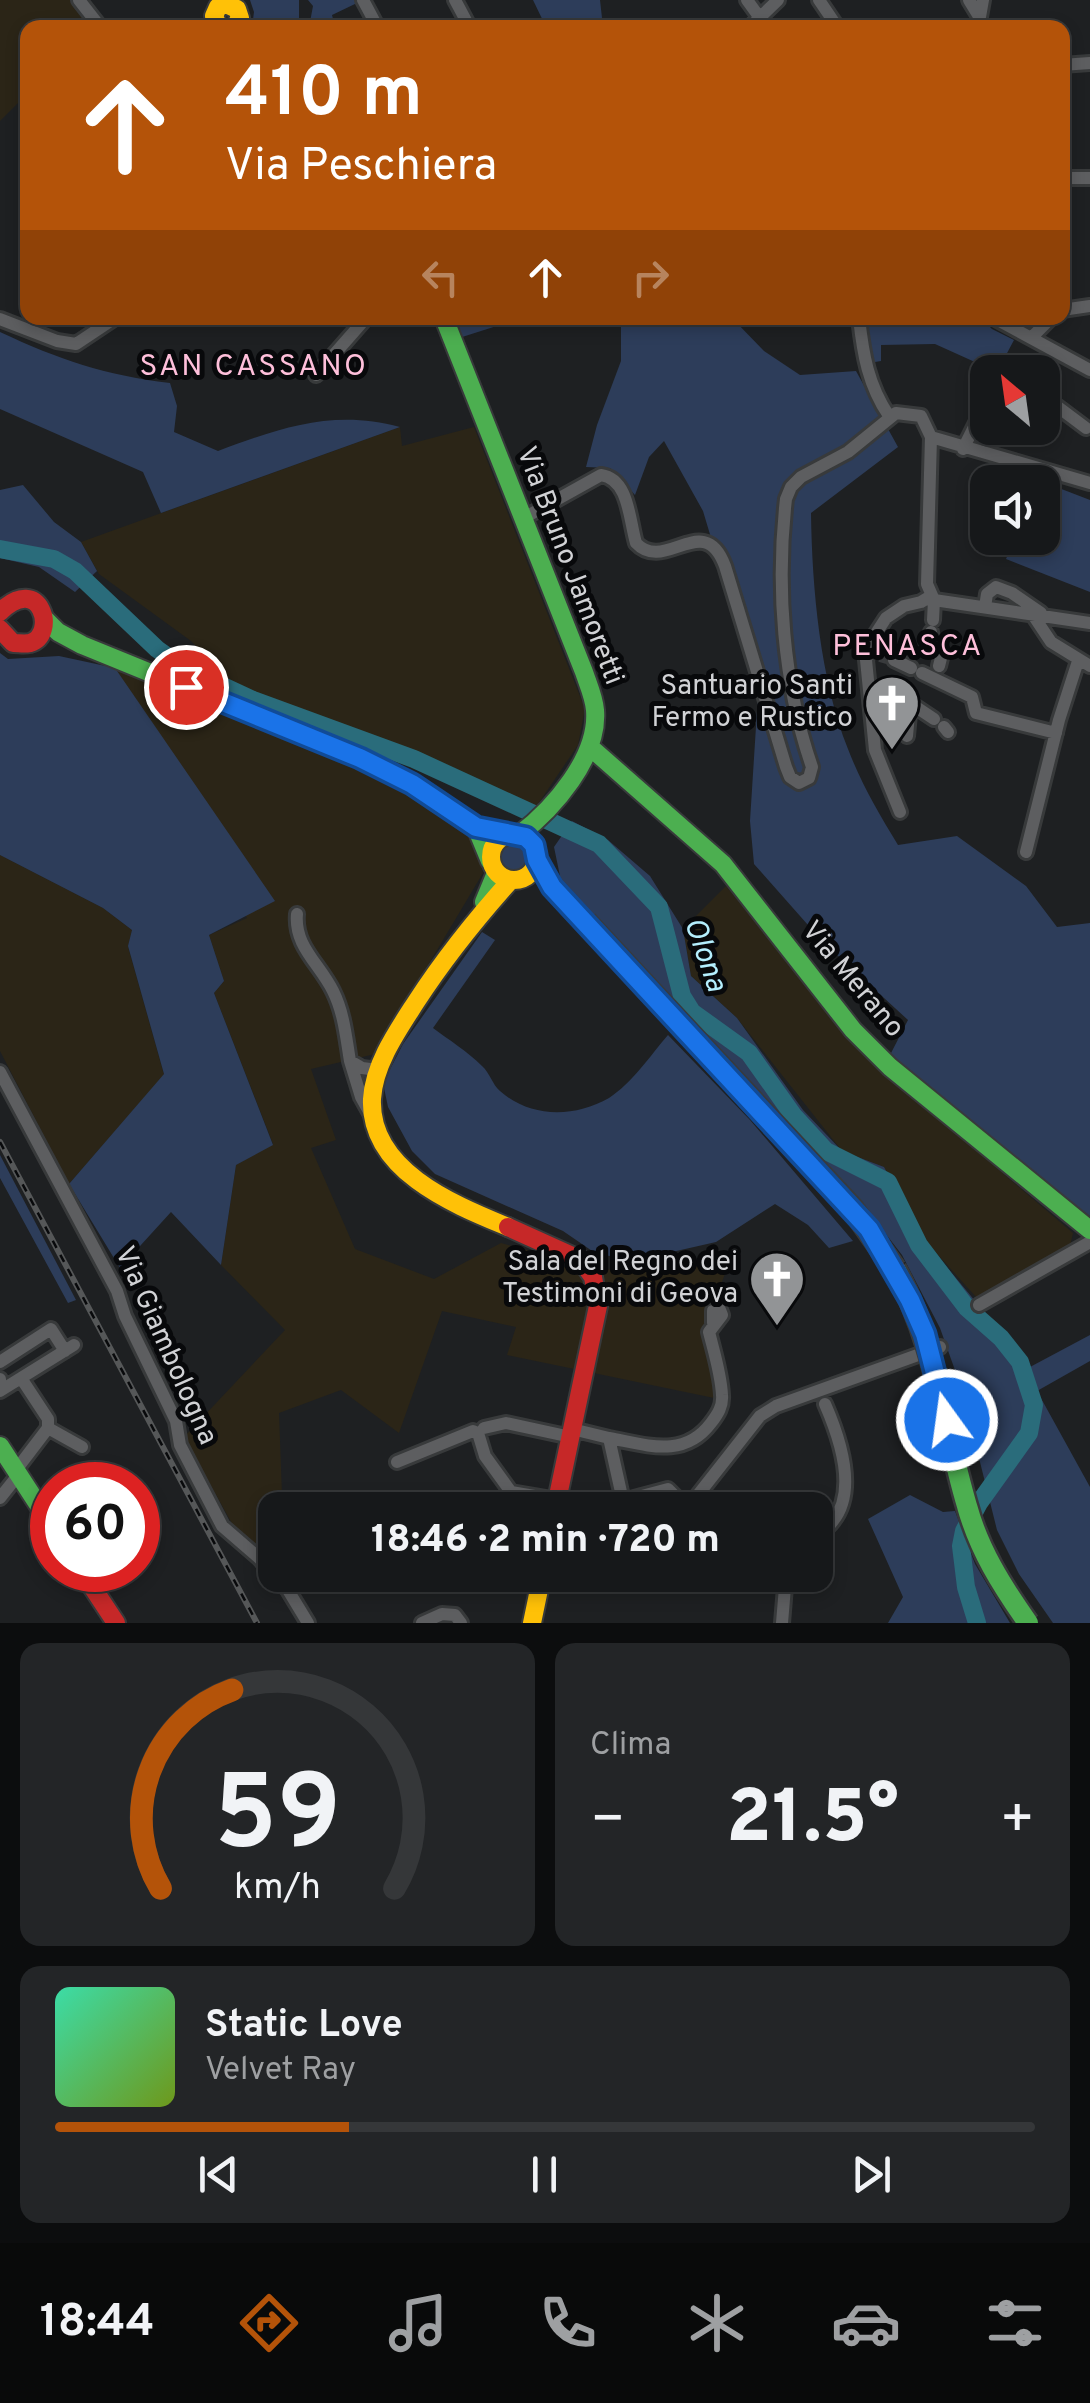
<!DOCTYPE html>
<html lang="it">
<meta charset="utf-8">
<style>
body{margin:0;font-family:Overpass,sans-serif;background:#232527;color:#f1f3f6;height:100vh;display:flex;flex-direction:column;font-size:38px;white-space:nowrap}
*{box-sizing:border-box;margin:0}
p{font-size:32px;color:#9ea0a2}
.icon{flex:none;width:55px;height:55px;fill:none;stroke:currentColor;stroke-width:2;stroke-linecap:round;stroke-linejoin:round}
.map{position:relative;height:1623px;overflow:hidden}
.panel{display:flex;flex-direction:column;gap:20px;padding:20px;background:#0c0d0e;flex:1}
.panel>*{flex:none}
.hud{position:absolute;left:20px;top:20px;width:1050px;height:305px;border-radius:20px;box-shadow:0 5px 15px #0003,0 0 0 2px #353739;background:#b45309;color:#fff;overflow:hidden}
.needle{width:65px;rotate:331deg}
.controls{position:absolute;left:970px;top:355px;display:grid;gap:20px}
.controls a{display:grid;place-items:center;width:90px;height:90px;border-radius:20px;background:#16181a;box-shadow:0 5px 15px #0003,0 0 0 2px #353739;font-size:50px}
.speed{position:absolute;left:30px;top:1462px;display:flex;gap:20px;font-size:50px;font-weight:700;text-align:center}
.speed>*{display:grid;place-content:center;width:130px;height:130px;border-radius:50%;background:#16181a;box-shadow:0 5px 15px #0003,0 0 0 2px #353739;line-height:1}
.speed .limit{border:15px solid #d22;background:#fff;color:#111}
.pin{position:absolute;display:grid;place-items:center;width:85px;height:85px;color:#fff;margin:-42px;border:5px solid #fff;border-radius:50%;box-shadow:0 2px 10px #0007}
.me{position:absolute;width:110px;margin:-55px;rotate:346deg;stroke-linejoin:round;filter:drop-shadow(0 0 8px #0008)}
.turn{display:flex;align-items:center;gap:35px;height:210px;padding:0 40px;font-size:45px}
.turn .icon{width:130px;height:130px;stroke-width:2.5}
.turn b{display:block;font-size:70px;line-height:85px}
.lanes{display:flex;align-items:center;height:95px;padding:0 40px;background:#0003;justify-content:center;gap:50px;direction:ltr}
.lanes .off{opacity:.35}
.big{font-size:75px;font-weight:800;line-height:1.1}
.panel .widget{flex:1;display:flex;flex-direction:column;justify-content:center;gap:15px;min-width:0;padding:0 35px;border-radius:20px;background:#232527}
.panel .dial{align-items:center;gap:0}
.dial svg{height:260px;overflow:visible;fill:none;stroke:#353739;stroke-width:7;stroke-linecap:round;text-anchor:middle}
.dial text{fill:#f1f3f6;stroke:none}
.song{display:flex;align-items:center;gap:30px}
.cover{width:120px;height:120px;border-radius:15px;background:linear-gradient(135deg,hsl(160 70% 55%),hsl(80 70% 35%))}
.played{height:10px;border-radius:5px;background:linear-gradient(90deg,#b45309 30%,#353739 30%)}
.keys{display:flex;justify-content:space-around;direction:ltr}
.heat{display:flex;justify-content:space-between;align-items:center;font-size:55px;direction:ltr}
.panel .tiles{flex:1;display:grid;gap:20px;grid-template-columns:1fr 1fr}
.widget:last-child{grid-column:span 2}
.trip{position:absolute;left:258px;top:1492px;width:575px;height:100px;border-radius:20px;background:#16181a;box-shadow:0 5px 15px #0003,0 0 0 2px #353739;font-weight:800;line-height:100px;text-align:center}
.tabs{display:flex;height:160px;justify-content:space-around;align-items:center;background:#090a0a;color:#9ea0a2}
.tabs .icon{width:70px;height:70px}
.tabs .current{color:#b45309}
.tabs b{font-size:45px;color:#f1f3f6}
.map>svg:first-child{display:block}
.industrial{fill:#2b2517}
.green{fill:#2d3d5a}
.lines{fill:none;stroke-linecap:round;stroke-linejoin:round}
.river{stroke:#2a6c7b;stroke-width:18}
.street-tunnel{stroke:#393b3d;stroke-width:12;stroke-dasharray:12 6;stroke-linecap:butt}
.street-casing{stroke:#383a3b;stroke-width:18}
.fast-casing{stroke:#383a3b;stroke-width:22}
.slow-casing{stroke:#383a3b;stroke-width:22}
.jam-casing{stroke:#383a3b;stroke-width:22}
.street{stroke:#5d5e60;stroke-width:12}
.fast{stroke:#4caf50;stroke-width:18}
.slow{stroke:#ffc107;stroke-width:18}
.jam{stroke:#c62828;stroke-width:18}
.rail-casing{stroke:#555758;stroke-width:6}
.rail{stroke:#08090b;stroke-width:2.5;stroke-dasharray:8;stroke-linecap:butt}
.fast-bridge-casing{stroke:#383a3b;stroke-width:25;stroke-linecap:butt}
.jam-bridge-casing{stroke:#383a3b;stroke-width:25;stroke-linecap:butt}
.fast-bridge{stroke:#4caf50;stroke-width:20}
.jam-bridge{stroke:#c62828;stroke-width:20}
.route-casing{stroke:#114b97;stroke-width:25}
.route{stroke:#1a73e8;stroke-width:18}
.labels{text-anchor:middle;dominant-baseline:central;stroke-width:10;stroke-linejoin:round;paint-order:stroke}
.street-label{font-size:28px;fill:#d1d2d5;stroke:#08090b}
.poi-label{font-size:28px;fill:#d1d2d5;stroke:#08090b;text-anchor:end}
.neighbourhood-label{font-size:30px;letter-spacing:2.5px;fill:#febfda;stroke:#08090b}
.water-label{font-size:30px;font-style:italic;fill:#b4effe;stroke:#08090b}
</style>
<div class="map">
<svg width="1090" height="1623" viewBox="0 0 1090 1623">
<rect width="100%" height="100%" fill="#1e2022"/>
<path class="industrial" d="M0,0H78L96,28H28L27,94L0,121Z
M400,427L402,446L474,427L585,709L578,745L536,807L445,764L238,688L191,641L99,574L81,542Z
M115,668L326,753L423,802L474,840L483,873L375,1054L311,1069L336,1140L311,1148L355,1249L434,1279L501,1243L549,1256L570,1271L728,1265L704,1333L719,1399L507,1355L516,1327L442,1311L399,1433L341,1390L279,1413L282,1495L292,1510H275V1558L272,1559L235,1529L184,1437L285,1330L221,1265L236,1165L273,1144L214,993L224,981L209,935L247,918Z
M0,855L103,908L132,930L128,947L164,1075L69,1184L0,1051Z
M726,886L865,1056L1073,1233L1070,1246L976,1297L921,1236L884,1167L842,1151L737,1018L691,976L683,929Z"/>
<path class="green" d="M250,0H299V18L288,27H252L254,12Z
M308,0H355L357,3L332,15L335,27H314L310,22L313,6Z
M533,0H600L603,27H546Z
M450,318H522L459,338Z
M621,318H732L764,351L800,375L856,371L898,447L811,513C812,588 820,679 848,749C861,783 879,814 898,845L957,836L1026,886L1057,927L1090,923V1216L1019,1165L890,1055L908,1020L823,942L754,864L750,821L758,695L703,511L664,441L649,457L635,495L610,468L586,467L597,425L621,361Z
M861,318H981L992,329L1014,340L997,372L935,344L881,345V361L869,363Z
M0,332C60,360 104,375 170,383L177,406L174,432L218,451C280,428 333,409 400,427L161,513L143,472L0,409Z
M1038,480L1090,500V592L1006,559L1015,538H1042V482H1037Z
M23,485L54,522L81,542L97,571L75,592L39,567L0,558V490Z
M0,653L8,659L59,656L115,668L275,901L209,935L224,981L214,993L273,1145L236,1165L221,1265L171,1212L120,1268L69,1184L164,1074L128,946L132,930L103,908L0,855Z
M572,821L608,840L650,876L683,929L691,976L737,1018L803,1110L842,1151L884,1167L921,1236L1030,1367L1090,1335V1361L1037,1391L1090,1487V1623H1053L1019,1574L997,1530L962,1390L940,1328L902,1255L862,1203L561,881L554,847Z
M498 858a16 16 0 1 1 32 0a16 16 0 1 1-32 0Z
M482,932L495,940L433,1028C449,1040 467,1051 482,1066C490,1073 492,1084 500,1091C530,1118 574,1118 609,1098C632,1083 650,1056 668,1035L750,1120L853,1241L829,1248L808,1225L775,1204L716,1242L672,1252L623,1257L598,1255L563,1231L435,1174L412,1151L388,1107L383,1083L403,1044Z
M0,1155L76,1300L68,1303L0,1178Z
M910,1495L943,1512L955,1511L975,1564L1010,1623H888L903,1597L868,1519Z"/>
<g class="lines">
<path class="river" d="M0,549L54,559L75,571L157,649L184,668L253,700L414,759L599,844L659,907L682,996L692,1012L749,1053L793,1115L826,1151L888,1182L919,1245L967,1308L1001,1338L1020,1362L1034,1405L1029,1433L979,1503L964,1531L961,1546L966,1587L977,1623"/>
<path class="street-tunnel" d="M880,656L894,660"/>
<g class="street-casing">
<path id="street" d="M79,0L101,28
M363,0L378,28
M455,0L470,28
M747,0L760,18
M819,0L838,28
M969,0L980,18
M749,28L778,0
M978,28L983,0
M1062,65L1090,63
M1062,178H1090
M1062,310L1090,306
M859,318C863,354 868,385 889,416
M994,318L1090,370
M0,319L57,341L76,344L115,318
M1031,338L1051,318
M316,375L366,318
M1042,395L1086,428
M931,437L1090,483
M963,449L988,399
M522,519L601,475C629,479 629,519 636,543C665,574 704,509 725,566L786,767L790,777L799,783L809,778L812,767C783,683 776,586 786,499L791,487L801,477L848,452L896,413L921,416L931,437L927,584L934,600
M934,600L1090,623
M985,607L987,594L996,587L1012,593L1041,613
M1033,615L1051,642L1090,666
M933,620L934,600
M931,632L932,642L941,658L939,666
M894,660L911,668
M922,673L972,697L976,713L1056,733
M895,700L910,703L934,719
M944,727L948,732
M907,736L910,703
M900,812L875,750L866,660L873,638L886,618L904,606L921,602L931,596
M1026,852L1059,720L1078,661
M297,914C294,946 319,963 333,991C344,1013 346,1037 350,1061
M0,1072L117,1291L125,1316L176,1421L180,1445L222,1526L259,1558L288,1590L308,1623
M371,1115L361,1097L350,1061L362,1068L378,1070
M979,1305L1090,1242
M0,1362L51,1329L65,1351
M0,1379V1381
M0,1391L74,1345
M48,1428L82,1447
M484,1428L506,1423L571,1437
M572,1429L609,1438L623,1501L668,1489L684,1505H690L760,1416L776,1406L940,1347
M609,1438C647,1445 684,1459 711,1423C718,1414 723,1406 722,1395C721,1374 714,1352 709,1332L722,1315L720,1310L713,1311V1323
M397,1462L473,1431L478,1433L485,1456L511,1492L558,1500
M16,1470L48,1428V1419L21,1378
M0,1498L19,1474
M815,1538C821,1533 828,1528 833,1521C858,1490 839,1436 825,1404
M422,1623L442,1614L455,1615L461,1623
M782,1623L786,1575"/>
</g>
<g class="fast-casing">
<path id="fast" d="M444,318L584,672C588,684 594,697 595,710C599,757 553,809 519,835
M45,619L58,632L82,645L359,758L412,784L476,827L490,861
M590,747L723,864L853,1030L890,1067L1090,1230
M484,902L496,873
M0,1446L52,1526"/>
</g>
<g class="slow-casing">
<path id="slow" d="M218,7L226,4L237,9L240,18L234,28
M218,7L214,16L219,28
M491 857a23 23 0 1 1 46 0a23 23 0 1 1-46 0Z
M508,1227C455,1205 369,1171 372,1099C374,1064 398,1030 416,1002C444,959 476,919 510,881
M532,1623L542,1575"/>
</g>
<g class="jam-casing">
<path id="jam" d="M0,612C41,572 58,635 30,643C24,644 19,643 13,643L0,629
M537,860L552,887L586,922
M508,1227L581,1260L593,1277L598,1306L555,1510
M81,1570L116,1623"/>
</g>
<use href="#street" class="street"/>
<use href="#fast" class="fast"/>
<use href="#slow" class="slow"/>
<use href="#jam" class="jam"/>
<g class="rail-casing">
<path id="rail" d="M0,1142L257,1623"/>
</g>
<use href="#rail" class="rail"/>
<g class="fast-bridge-casing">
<path id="fast-bridge" d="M895,1269C938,1348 942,1422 967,1506C979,1550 1002,1586 1028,1623"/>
</g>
<g class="jam-bridge-casing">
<path id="jam-bridge" d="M586,922L852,1208L895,1269"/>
</g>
<use href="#fast-bridge" class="fast-bridge"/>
<use href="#jam-bridge" class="jam-bridge"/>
</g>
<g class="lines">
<g class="route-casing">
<path id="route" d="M186,687L360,758L412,784L476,827L526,837L534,845L537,860L552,887L869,1229L910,1300L925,1334L947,1420"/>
</g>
<use href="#route" class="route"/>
</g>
<defs>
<g id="church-pin" transform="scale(2.875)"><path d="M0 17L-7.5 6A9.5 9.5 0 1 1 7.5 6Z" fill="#929496" stroke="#08090b"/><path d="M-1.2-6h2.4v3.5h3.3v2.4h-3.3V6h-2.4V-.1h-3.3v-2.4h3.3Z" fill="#fff"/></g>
</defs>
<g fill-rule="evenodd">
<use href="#church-pin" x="892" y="703"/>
<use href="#church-pin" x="777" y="1279"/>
</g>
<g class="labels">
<g class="street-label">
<text transform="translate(569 566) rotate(69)">Via Bruno Jamoretti</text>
<text transform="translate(852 980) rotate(50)">Via Merano</text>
<text transform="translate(165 1346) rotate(66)">Via Giambologna</text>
</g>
<g class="poi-label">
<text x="853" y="687">Santuario Santi<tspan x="853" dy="32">Fermo e Rustico</tspan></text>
<text x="738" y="1263">Sala del Regno dei<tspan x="738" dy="32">Testimoni di Geova</tspan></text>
</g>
<g class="neighbourhood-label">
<text x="254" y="367">SAN CASSANO</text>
<text x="908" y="647">PENASCA</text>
</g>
<g class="water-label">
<text transform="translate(704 955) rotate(71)">Olona</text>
</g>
</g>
</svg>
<div class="controls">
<a><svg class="needle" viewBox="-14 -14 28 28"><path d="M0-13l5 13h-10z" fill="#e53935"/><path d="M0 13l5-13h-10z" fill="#9ea0a2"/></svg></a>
<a><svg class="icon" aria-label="sound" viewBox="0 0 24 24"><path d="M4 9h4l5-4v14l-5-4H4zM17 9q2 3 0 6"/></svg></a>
</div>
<div class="speed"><div class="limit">60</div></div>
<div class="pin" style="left:186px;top:687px;background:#d93025"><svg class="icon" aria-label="arrive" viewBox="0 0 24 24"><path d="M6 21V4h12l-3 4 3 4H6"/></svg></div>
<svg class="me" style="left:947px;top:1420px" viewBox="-20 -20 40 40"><circle r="17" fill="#1a73e8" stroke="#fff" stroke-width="3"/><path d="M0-11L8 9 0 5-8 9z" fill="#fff"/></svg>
<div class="trip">18:46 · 2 min · 720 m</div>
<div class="hud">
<div class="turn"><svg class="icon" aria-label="ahead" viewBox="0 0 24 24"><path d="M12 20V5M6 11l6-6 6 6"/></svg><div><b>410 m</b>Via Peschiera</div></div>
<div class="lanes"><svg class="icon off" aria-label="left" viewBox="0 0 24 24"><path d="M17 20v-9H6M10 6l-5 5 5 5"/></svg><svg class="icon" aria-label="ahead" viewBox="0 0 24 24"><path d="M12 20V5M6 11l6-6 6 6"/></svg><svg class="icon off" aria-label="right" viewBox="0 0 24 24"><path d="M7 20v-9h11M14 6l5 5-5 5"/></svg></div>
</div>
</div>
<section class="panel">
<div class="tiles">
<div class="widget dial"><svg viewBox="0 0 100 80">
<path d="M14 69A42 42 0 1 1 86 69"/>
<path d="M14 69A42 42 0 0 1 36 8" stroke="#b45309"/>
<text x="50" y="56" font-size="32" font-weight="700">59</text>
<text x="50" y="72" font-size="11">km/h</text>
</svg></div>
<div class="widget"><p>Clima</p>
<div class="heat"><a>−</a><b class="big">21.5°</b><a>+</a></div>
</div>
<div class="widget">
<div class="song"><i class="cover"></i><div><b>Static Love</b><p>Velvet Ray</p></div></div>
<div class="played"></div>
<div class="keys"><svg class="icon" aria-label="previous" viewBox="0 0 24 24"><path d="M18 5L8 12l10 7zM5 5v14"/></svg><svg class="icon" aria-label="pause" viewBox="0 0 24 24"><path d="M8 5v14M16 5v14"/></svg><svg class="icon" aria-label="next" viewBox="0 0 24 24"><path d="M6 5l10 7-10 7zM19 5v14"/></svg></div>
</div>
</div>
</section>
<nav class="tabs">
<b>18:44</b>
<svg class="icon current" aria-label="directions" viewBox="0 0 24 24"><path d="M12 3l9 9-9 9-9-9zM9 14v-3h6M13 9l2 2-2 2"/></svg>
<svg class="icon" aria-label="music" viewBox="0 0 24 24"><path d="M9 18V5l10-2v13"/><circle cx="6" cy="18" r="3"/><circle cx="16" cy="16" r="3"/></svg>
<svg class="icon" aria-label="phone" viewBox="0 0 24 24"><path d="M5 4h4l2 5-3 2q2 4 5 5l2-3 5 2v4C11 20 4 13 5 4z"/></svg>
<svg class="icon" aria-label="climate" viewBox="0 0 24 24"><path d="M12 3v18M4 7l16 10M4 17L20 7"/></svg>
<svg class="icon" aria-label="car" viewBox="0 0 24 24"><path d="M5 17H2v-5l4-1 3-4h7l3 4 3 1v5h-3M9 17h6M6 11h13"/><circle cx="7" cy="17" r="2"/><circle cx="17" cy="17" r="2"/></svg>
<svg class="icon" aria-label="filters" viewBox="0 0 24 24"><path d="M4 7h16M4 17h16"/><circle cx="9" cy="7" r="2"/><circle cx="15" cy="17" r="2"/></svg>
</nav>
